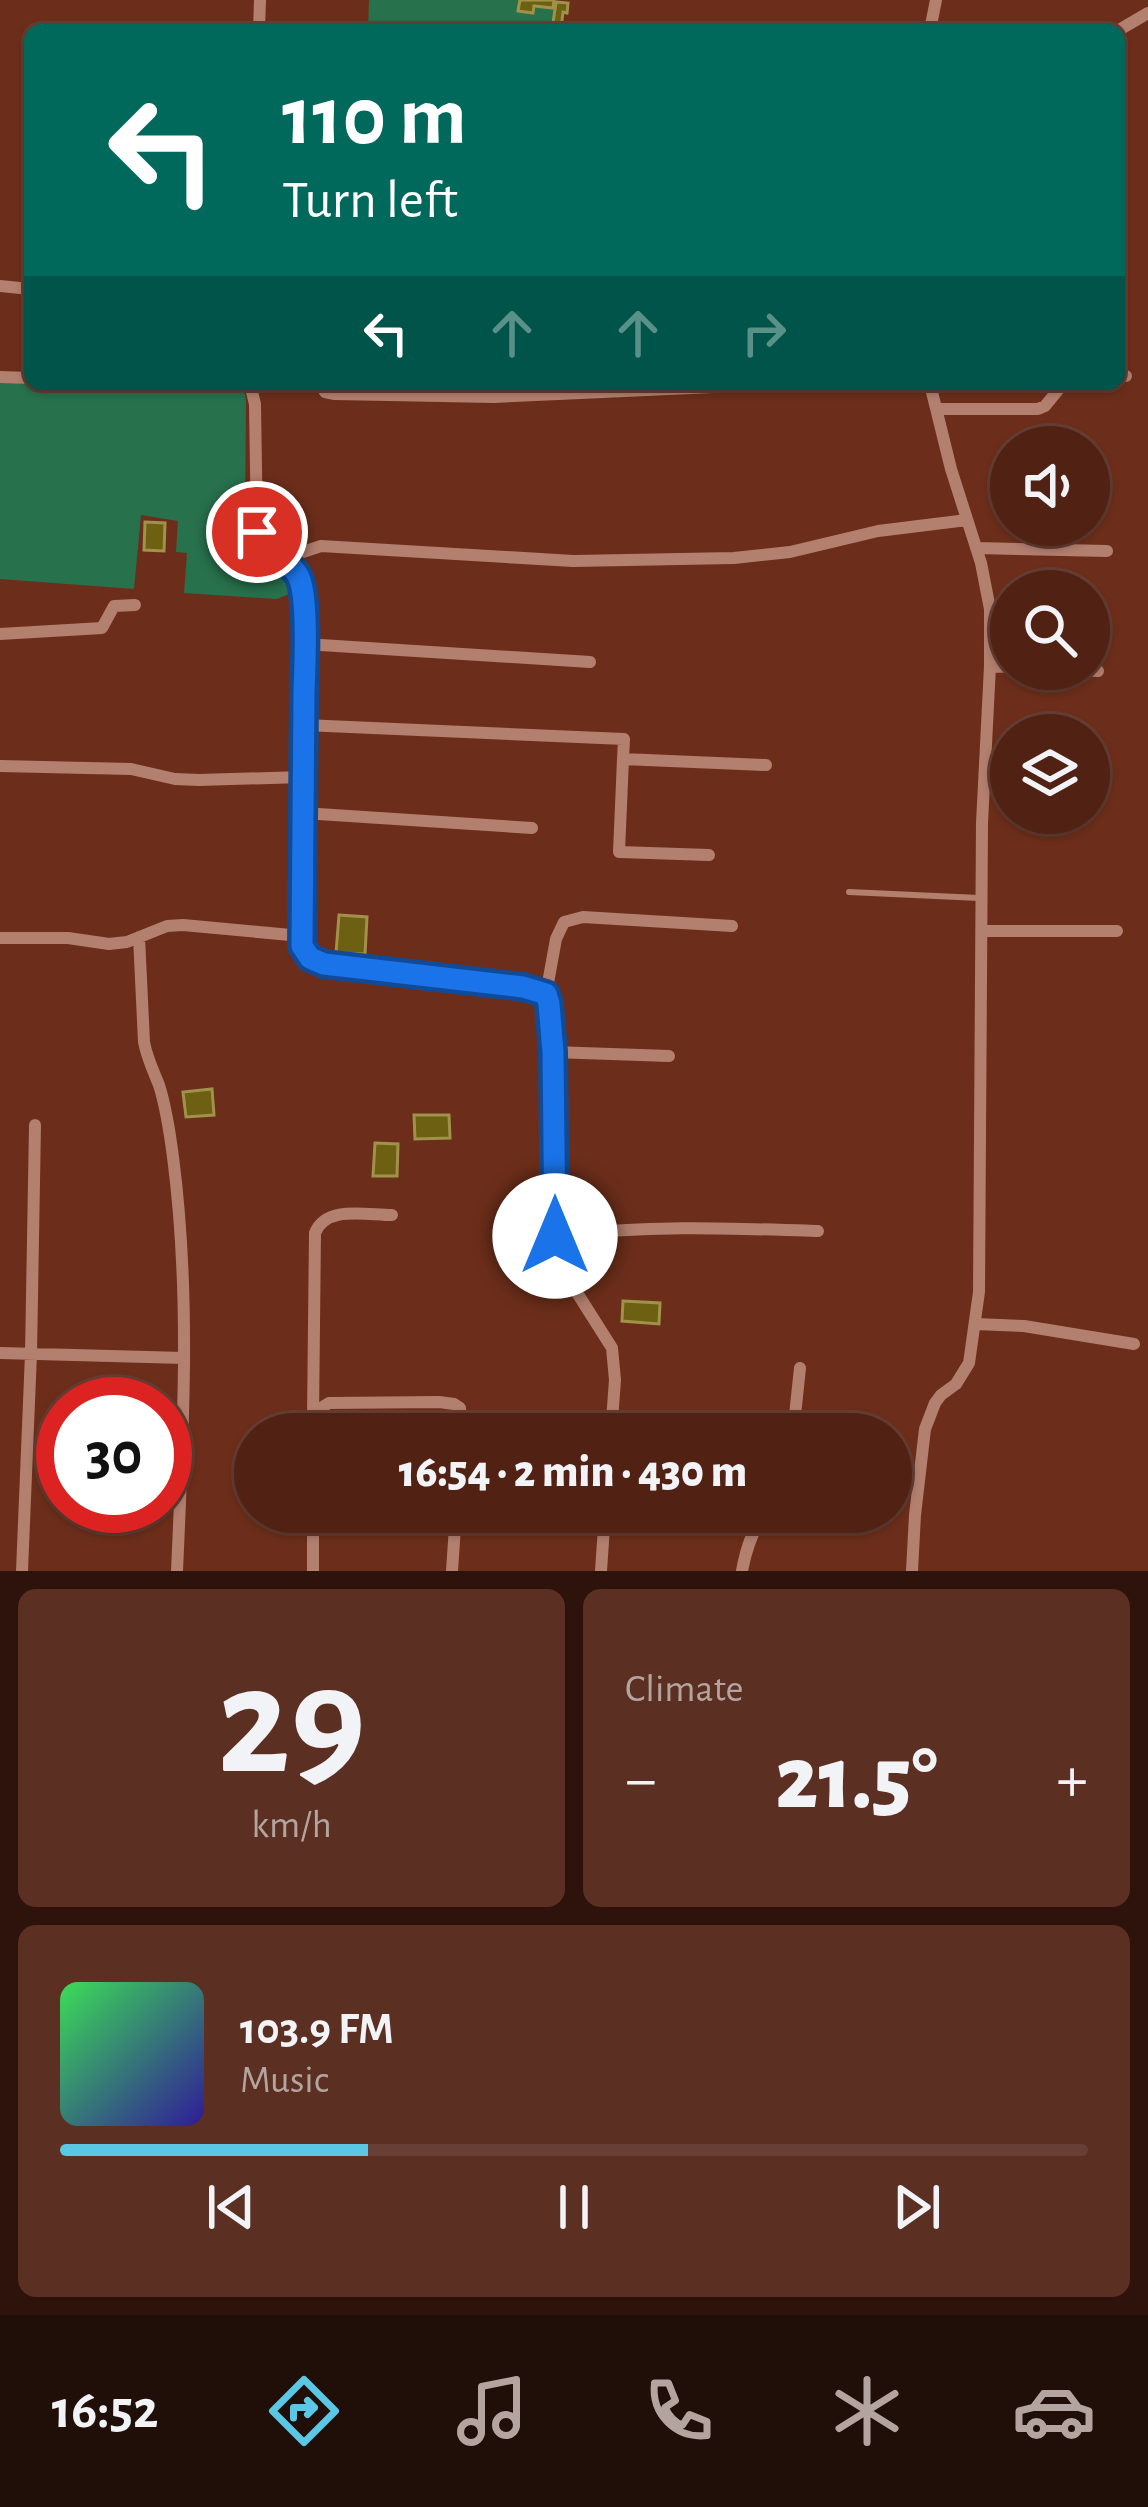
<!DOCTYPE html>
<meta charset="utf-8">
<style>
body{margin:0;font-family:"Alegreya Sans",sans-serif;background:#5b2f22;color:#f1f3f6;height:100vh;display:flex;flex-direction:column;font-size:45px;white-space:nowrap}
*{box-sizing:border-box;margin:0}
p{font-size:39px;color:#b4a4a0}
.icon{flex:none;width:66px;height:66px;fill:none;stroke:currentColor;stroke-width:2;stroke-linecap:round;stroke-linejoin:round}
.map{position:relative;height:1571px;overflow:hidden}
.panel{display:flex;flex-direction:column;gap:18px;padding:18px;background:#2d130b;flex:1}
.panel>*{flex:none}
.hud{position:absolute;left:24px;top:24px;width:1101px;height:366px;border-radius:18px;box-shadow:0 3px 9px #0004,0 0 0 3px #673f34;background:#00695c;color:#fff;overflow:hidden}
.fabs{position:absolute;left:990px;top:426px;display:grid;gap:24px}
.fabs a{display:grid;place-items:center;width:120px;height:120px;border-radius:50%;background:#512214;box-shadow:0 3px 9px #0004,0 0 0 3px #673f34;font-size:60px}
.speed{position:absolute;left:36px;top:1377px;display:flex;gap:24px;font-size:60px;font-weight:700;text-align:center}
.speed>*{display:grid;place-content:center;width:156px;height:156px;border-radius:50%;background:#512214;box-shadow:0 3px 9px #0004,0 0 0 3px #673f34;line-height:1}
.speed .limit{border:18px solid #d22;background:#fff;color:#111}
.pin{position:absolute;display:grid;place-items:center;width:102px;height:102px;color:#fff;margin:-51px;border:6px solid #fff;border-radius:50%;box-shadow:0 3px 12px #0007}
.me{position:absolute;width:132px;margin:-66px;rotate:0deg;stroke-linejoin:round;filter:drop-shadow(0 0 9px #0008)}
.turn{display:flex;align-items:center;gap:42px;height:252px;padding:0 60px;font-size:54px}
.turn .icon{width:156px;height:156px;stroke-width:2.5}
.turn b{display:block;font-size:84px;line-height:102px}
.lanes{display:flex;align-items:center;height:114px;padding:0 60px;background:#0003;justify-content:center;gap:60px;direction:ltr}
.lanes .off{opacity:.35}
.big{font-size:90px;font-weight:800;line-height:1.1}
.panel .tile{flex:1;display:flex;flex-direction:column;justify-content:center;gap:18px;min-width:0;padding:0 42px;border-radius:18px;background:#5b2f22}
.panel .dial{align-items:center;gap:0}
.dial b{font-size:156px;line-height:1}
.song{display:flex;align-items:center;gap:36px}
.cover{width:144px;height:144px;border-radius:18px;background:linear-gradient(135deg,hsl(130 70% 55%),hsl(250 70% 35%))}
.played{height:12px;border-radius:6px;background:linear-gradient(90deg,#5ac8e5 30%,#673f34 30%)}
.keys{display:flex;justify-content:space-around;direction:ltr}
.heat{display:flex;justify-content:space-between;align-items:center;font-size:66px;direction:ltr}
.panel .tiles{flex:1;display:grid;gap:18px;grid-template-columns:1fr 1fr}
.tile:last-child{grid-column:span 2}
.trip{position:absolute;left:234px;top:1413px;width:678px;height:120px;border-radius:60px;background:#512214;box-shadow:0 3px 9px #0004,0 0 0 3px #673f34;font-weight:800;line-height:120px;text-align:center}
.dock{display:flex;height:192px;justify-content:space-around;align-items:center;background:#200e08;color:#b4a4a0}
.dock .icon{width:84px;height:84px}
.dock .selected{color:#5ac8e5}
.dock b{font-size:54px;color:#f1f3f6}
.map>svg:first-child{display:block}
.green{fill:#28714d}
.building{fill:#6e6012;stroke:#a0924a;stroke-width:3}
.lines{fill:none;stroke-linecap:round;stroke-linejoin:round}
.service{stroke:#b37f6f;stroke-width:6}
.minor{stroke:#b37f6f;stroke-width:12}
.route-casing{stroke:#114b97;stroke-width:30}
.route{stroke:#1a73e8;stroke-width:21}
</style>
<div class="map">
<svg width="1148" height="1571" viewBox="0 0 1148 1571">
<rect width="100%" height="100%" fill="#6c2e1a"/>
<path class="green" d="M369,0H520L518,10L534,6L555,8L552,30H368Z
M0,382L243,388L246,399L245,517L251,557L288,574L292,587L289,594L277,599L184,593L187,553L176,552L178,521L141,515L134,589L0,579Z"/>
<path class="building" d="M520,0H554L553,8L534,6L533,13L518,11Z
M556,2L568,3L567,13L563,12L561,28L574,30H552Z
M145,522L165,523L164,551L144,550Z
M339,915L367,917L365,954L336,953Z
M212,1089L214,1115L186,1117L183,1092Z
M414,1115H449L450,1138L415,1139Z
M375,1143L398,1144L397,1176H373Z
M526,1256H556L557,1278L527,1279Z
M623,1301L660,1303L659,1324L622,1321Z"/>
<g class="lines">
<path class="service" d="M849,892L979,898"/>
<path class="minor" d="M259,30L260,0
M930,30L936,0
M1119,30L1148,13
M0,286L30,289
M1119,376H1126
M0,377L30,378
M250,384L255,404L257,532C267,553 293,559 300,580C308,604 305,665 304,692C303,776 300,861 302,945L310,958L324,964L523,987L546,994L549,1004L553,1052L555,1236L574,1288L612,1348L615,1380L611,1434
M321,384L325,392L335,394L494,397L780,384
M936,409H1038L1045,406L1063,384
M976,548L1107,551
M287,563L300,553L321,546L573,561L734,558L790,552L878,531L967,520
M0,634L102,628L114,606L135,605
M305,644L590,662
M990,666L1011,667
M1051,669L1098,671
M304,725L624,739L623,759L766,765
M623,759L619,852L709,855
M0,766L131,769L175,779L199,780L303,777
M303,813L532,828
M982,931H1117
M139,937L144,1042C147,1058 153,1070 159,1085C166,1107 170,1134 173,1157C191,1295 183,1433 177,1571
M0,938H68L109,944L127,942L167,926L183,925L301,936
M546,994L556,939L564,922L583,917L732,926
M553,1052L669,1056
M555,1236C646,1225 726,1228 818,1231
M975,1324L1024,1326L1134,1344
M0,1353L184,1358
M313,1417L315,1233C326,1205 366,1215 392,1215
M313,1434C313,1418 314,1411 329,1403L439,1402L454,1404L460,1408L461,1434
M793,1434L800,1368
M313,1512V1571
M22,1571L31,1354L35,1125
M452,1571L456,1512
M601,1571L605,1512
M742,1571C746,1549 752,1530 766,1512
M912,1571L915,1515L925,1429L935,1403L941,1395L956,1384L969,1363L979,1292L982,823L990,666V609L981,563L951,469L930,384"/>
</g>
<g class="lines">
<g class="route-casing">
<path id="route" d="M257,532C267,554 293,560 300,580C308,604 305,665 304,692C304,777 302,861 302,946L310,958L324,964L523,987L546,994L549,1004L553,1052L555,1236"/>
</g>
<use href="#route" class="route"/>
</g>
</svg>
<div class="fabs">
<a><svg class="icon" aria-label="sound" viewBox="0 0 24 24"><path d="M4 9h4l5-4v14l-5-4H4zM17 9q2 3 0 6"/></svg></a>
<a><svg class="icon" aria-label="search" viewBox="0 0 24 24"><circle cx="10" cy="10" r="6"/><path d="M15 15l6 6"/></svg></a>
<a><svg class="icon" aria-label="layers" viewBox="0 0 24 24"><path d="M12 4l9 5-9 5-9-5zM3 14l9 5 9-5"/></svg></a>
</div>
<div class="speed"><div class="limit">30</div></div>
<div class="pin" style="left:257px;top:532px;background:#d93025"><svg class="icon" aria-label="arrive" viewBox="0 0 24 24"><path d="M6 21V4h12l-3 4 3 4H6"/></svg></div>
<svg class="me" style="left:555px;top:1236px" viewBox="-20 -20 40 40"><circle r="19" fill="#fff"/><path d="M0-13L10 11 0 6-10 11z" fill="#1a73e8"/></svg>
<div class="trip">16:54 · 2 min · 430 m</div>
<div class="hud">
<div class="turn"><svg class="icon" aria-label="left" viewBox="0 0 24 24"><path d="M17 20v-9H6M10 6l-5 5 5 5"/></svg><div><b>110 m</b>Turn left</div></div>
<div class="lanes"><svg class="icon" aria-label="left" viewBox="0 0 24 24"><path d="M17 20v-9H6M10 6l-5 5 5 5"/></svg><svg class="icon off" aria-label="ahead" viewBox="0 0 24 24"><path d="M12 20V5M6 11l6-6 6 6"/></svg><svg class="icon off" aria-label="ahead" viewBox="0 0 24 24"><path d="M12 20V5M6 11l6-6 6 6"/></svg><svg class="icon off" aria-label="right" viewBox="0 0 24 24"><path d="M7 20v-9h11M14 6l5 5-5 5"/></svg></div>
</div>
</div>
<section class="panel">
<div class="tiles">
<div class="tile dial"><b>29</b><p>km/h</p></div>
<div class="tile"><p>Climate</p>
<div class="heat"><a>−</a><b class="big">21.5°</b><a>+</a></div>
</div>
<div class="tile">
<div class="song"><i class="cover"></i><div><b>103.9 FM</b><p>Music</p></div></div>
<div class="played"></div>
<div class="keys"><svg class="icon" aria-label="previous" viewBox="0 0 24 24"><path d="M18 5L8 12l10 7zM5 5v14"/></svg><svg class="icon" aria-label="pause" viewBox="0 0 24 24"><path d="M8 5v14M16 5v14"/></svg><svg class="icon" aria-label="next" viewBox="0 0 24 24"><path d="M6 5l10 7-10 7zM19 5v14"/></svg></div>
</div>
</div>
</section>
<nav class="dock">
<b>16:52</b>
<svg class="icon selected" aria-label="directions" viewBox="0 0 24 24"><path d="M12 3l9 9-9 9-9-9zM9 14v-3h6M13 9l2 2-2 2"/></svg>
<svg class="icon" aria-label="music" viewBox="0 0 24 24"><path d="M9 18V5l10-2v13"/><circle cx="6" cy="18" r="3"/><circle cx="16" cy="16" r="3"/></svg>
<svg class="icon" aria-label="phone" viewBox="0 0 24 24"><path d="M5 4h4l2 5-3 2q2 4 5 5l2-3 5 2v4C11 20 4 13 5 4z"/></svg>
<svg class="icon" aria-label="climate" viewBox="0 0 24 24"><path d="M12 3v18M4 7l16 10M4 17L20 7"/></svg>
<svg class="icon" aria-label="car" viewBox="0 0 24 24"><path d="M5 17H2v-5l4-1 3-4h7l3 4 3 1v5h-3M9 17h6M6 11h13"/><circle cx="7" cy="17" r="2"/><circle cx="17" cy="17" r="2"/></svg>
</nav>
